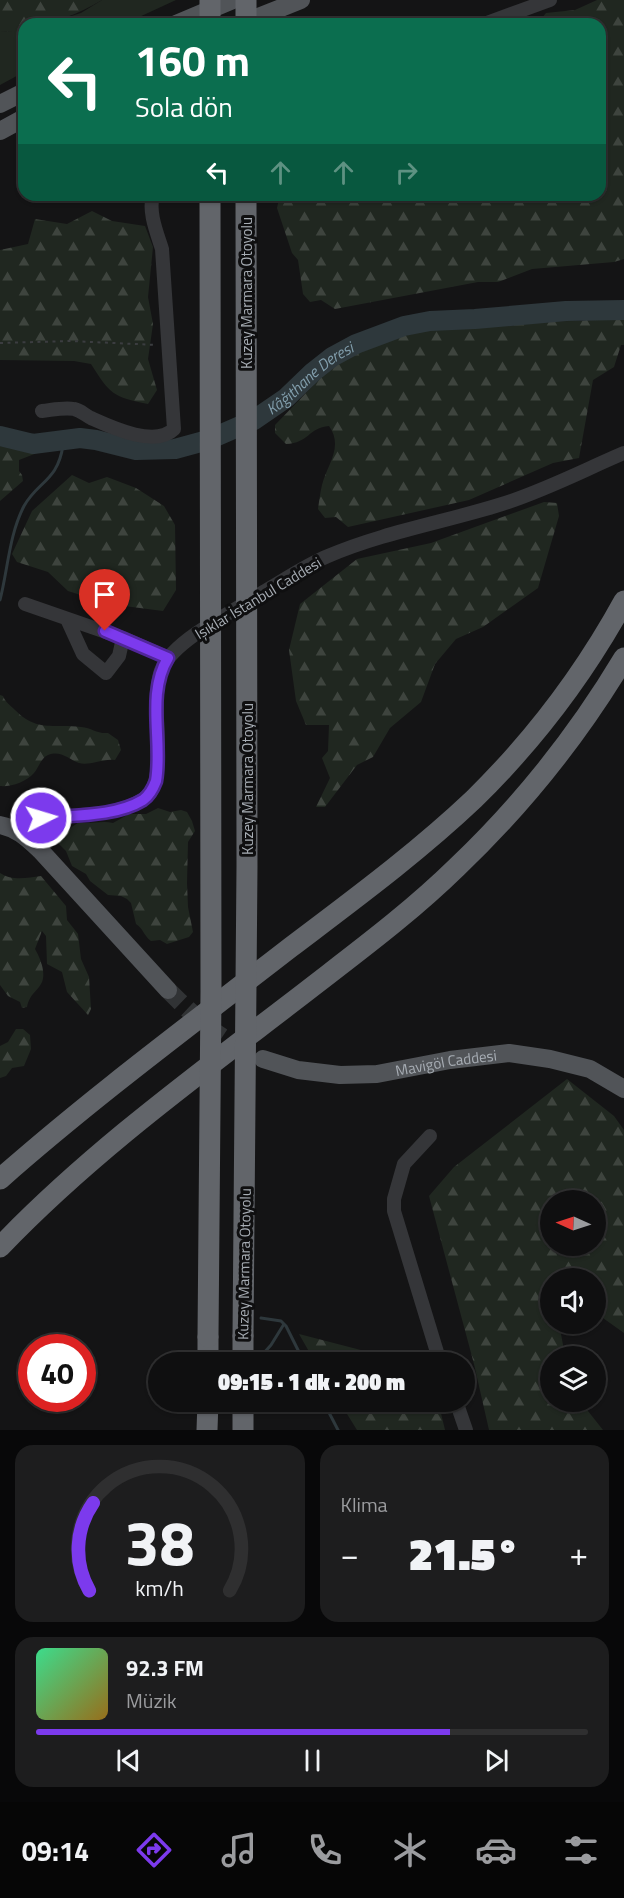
<!DOCTYPE html>
<html lang="tr">
<meta charset="utf-8">
<style>
body{margin:0;font-family:"Titillium Web",sans-serif;background:#1d1d1e;color:#f1f3f6;height:100vh;display:flex;flex-direction:column;font-size:22px;white-space:nowrap}
*{box-sizing:border-box;margin:0}
p{font-size:20px;color:#9b9c9f}
.icon{flex:none;width:33px;height:33px;fill:none;stroke:currentColor;stroke-width:2;stroke-linecap:round;stroke-linejoin:round}
.map{position:relative;height:1430px;overflow:hidden}
.drawer{display:flex;flex-direction:column;gap:15px;padding:15px;background:#080809;flex:1}
.drawer>*{flex:none}
.banner{position:absolute;left:18px;top:18px;width:588px;height:183px;border-radius:18px;box-shadow:0 2px 4px #0004,0 0 0 2px #2f2f30;background:#0b6e4f;color:#fff;overflow:hidden}
.needle{width:39px;rotate:273deg}
.fabs{position:absolute;left:540px;top:1190px;display:grid;gap:12px}
.fabs a{display:grid;place-items:center;width:66px;height:66px;border-radius:50%;background:#0f0f10;box-shadow:0 2px 4px #0004,0 0 0 2px #2f2f30;font-size:30px}
.speed{position:absolute;left:18px;top:1334px;display:flex;gap:12px;font-size:30px;font-weight:700;text-align:center}
.speed>*{display:grid;place-content:center;width:78px;height:78px;border-radius:50%;background:#0f0f10;box-shadow:0 2px 4px #0004,0 0 0 2px #2f2f30;line-height:1}
.speed .limit{border:9px solid #d22;background:#fff;color:#111}
.pin{position:absolute;display:grid;place-items:center;width:51px;height:51px;color:#fff;margin:-62px -26px;border-radius:50% 50% 50% 0;rotate:-45deg;box-shadow:0 0 6px #0007}
.pin .icon{rotate:45deg}
.me{position:absolute;width:66px;margin:-33px;rotate:85deg;stroke-linejoin:round;filter:drop-shadow(0 0 4px #0008)}
.turn{display:flex;align-items:center;gap:21px;height:126px;padding:0 18px;font-size:27px}
.turn .icon{width:78px;height:78px;stroke-width:2.5}
.turn b{display:block;font-size:42px;line-height:51px}
.lanes{display:flex;align-items:center;height:57px;padding:0 18px;background:#0003;justify-content:center;gap:30px;direction:ltr}
.lanes .off{opacity:.35}
.big{font-size:45px;font-weight:800;line-height:1.1}
.drawer .card{flex:1;display:flex;flex-direction:column;justify-content:center;gap:9px;min-width:0;padding:0 21px;border-radius:18px;background:#1d1d1e}
.drawer .dial{align-items:center;gap:0}
.dial svg{height:156px;overflow:visible;fill:none;stroke:#2f2f30;stroke-width:7;stroke-linecap:round;text-anchor:middle}
.dial text{fill:#f1f3f6;stroke:none}
.song{display:flex;align-items:center;gap:18px}
.cover{width:72px;height:72px;border-radius:9px;background:linear-gradient(135deg,hsl(150 70% 55%),hsl(40 70% 35%))}
.played{height:6px;border-radius:3px;background:linear-gradient(90deg,#7c3aed 75%,#2f2f30 75%)}
.keys{display:flex;justify-content:space-around;direction:ltr}
.heat{display:flex;justify-content:space-between;align-items:center;font-size:33px;direction:ltr}
.drawer .tiles{flex:1;display:grid;gap:15px;grid-template-columns:1fr 1fr}
.card:last-child{grid-column:span 2}
.trip{position:absolute;left:148px;top:1352px;width:327px;height:60px;border-radius:30px;background:#0f0f10;box-shadow:0 2px 4px #0004,0 0 0 2px #2f2f30;font-weight:800;line-height:60px;text-align:center}
.dock{display:flex;height:96px;justify-content:space-around;align-items:center;background:#060606;color:#9b9c9f}
.dock .icon{width:42px;height:42px}
.dock .selected{color:#7c3aed}
.dock b{font-size:27px;color:#f1f3f6}
.map>svg:first-child{display:block}
.green{fill:#202720}
.forest{fill:url(#forest-firs);fill-rule:evenodd}
.lines{fill:none;stroke-linecap:round;stroke-linejoin:round}
.stream{stroke:#2e383c;stroke-width:3}
.river{stroke:#2e383c;stroke-width:20}
.major-tunnel{stroke:#313335;stroke-width:18;stroke-dasharray:18 9;stroke-linecap:butt}
.path{stroke:#3b3d40;stroke-width:2;stroke-dasharray:3 4.5;stroke-linecap:butt}
.minor{stroke:#353639;stroke-width:14}
.major{stroke:#515458;stroke-width:18}
.highway{stroke:#62656a;stroke-width:21}
.highway-bridge{stroke:#62656a;stroke-width:21}
.route-casing{stroke:#51269a;stroke-width:15}
.route{stroke:#7c3aed;stroke-width:10}
.labels{text-anchor:middle;dominant-baseline:central;stroke-width:6;stroke-linejoin:round;paint-order:stroke}
.street-label{font-size:15px;fill:#a7adb4;stroke:#0f0f10}
.water-label{font-size:16px;font-style:italic;fill:#819dab;stroke:#0f0f10}
</style>
<div class="map">
<svg width="624" height="1430" viewBox="0 0 624 1430">
<defs>
<pattern id="forest-firs" width="22" height="20" patternUnits="userSpaceOnUse" patternTransform="scale(1.5)"><rect width="22" height="20" fill="#202720"/><path d="M5 1l3.5 6h-7zM16 11l3.5 6h-7z" fill="#3e443e"/></pattern>
</defs>
<rect width="100%" height="100%" fill="#141415"/>
<path class="green" d="M102,0H176L124,24H45L81,13Z
M24,30V72L0,85V32Z"/>
<path class="forest" d="M0,0H102C77,15 53,24 24,24L23,31L0,32Z
M597,0H624V259L614,262L532,269L498,282H478L335,309L321,300L310,302L303,294L298,260L292,253L277,208L280,195H600V24H537L546,13L575,10Z
M92,211L112,221L145,226L153,247L148,297L153,324L148,359L157,390L148,404C113,397 110,394 91,364L74,361L0,360V250L28,244L35,219L67,224Z
M624,314V345H621L614,367L593,380L579,458L553,463L469,500L348,527L336,517L325,518L318,509C319,502 320,493 322,485C327,465 344,447 329,426C308,428 309,443 286,444L275,433V425L333,365L381,336L451,322L580,321Z
M0,432L39,441L44,447L42,451L19,460V471L22,475L23,481L0,501Z
M72,475L89,483L107,477L136,488L164,506L175,525L176,590L163,611L109,604L68,591L48,572L17,562L12,554L32,511Z
M544,502L557,503L559,516L538,588L483,627L456,639L435,664L421,702L390,728L373,757L357,765L325,807H316L330,778L322,758L328,751L329,725H306L296,701L289,650L300,604L357,559L431,543Z
M0,695L3,696C6,703 10,705 15,710C38,733 53,723 81,727C92,728 97,734 108,733L118,740L121,750L115,760C103,758 90,766 79,763C68,759 61,750 48,755C41,758 39,767 34,773C26,782 11,787 0,786Z
M158,808L170,812L181,810L187,812L192,821L195,831L188,842L187,883L188,907L193,932L189,937L167,944L160,940L151,941C144,936 143,928 136,924L131,903L127,899L121,896L108,895L90,881L86,874L72,866L66,851L53,838V831L62,828L69,829L79,822C90,825 101,820 113,823L129,814H146Z
M0,873C12,881 27,878 41,876L66,906L67,920L78,934L81,959L89,977L91,1009L88,1015L67,992L62,972L47,964L46,936L42,931L35,949C40,958 46,971 42,982C38,991 30,993 27,1007L22,1008L20,1002L8,996L0,985Z
M16,1029H23L30,1035L31,1049L24,1066L12,1068L6,1076L0,1078V1046L8,1042Z
M567,1079L614,1116L624,1130V1333L596,1313V1278H550V1323H559L565,1356H550V1401H580L603,1430H489L474,1364L429,1196L454,1167ZM550,1200H596V1245H550Z
M299,1334L407,1362H315Z
M339,1401H438L445,1430H357Z"/>
<g class="lines">
<path class="stream" d="M0,600C8,569 9,535 24,506C38,481 58,481 63,445
M261,1318L281,1321L286,1326L304,1362
M262,1355L271,1345L284,1324
M323,1401L338,1430"/>
<path class="river" id="s1" d="M0,436L33,444L80,438L96,440L136,450L175,449L208,440L254,420L286,398L313,372L332,357L356,344L404,326L430,321L475,319L566,311L624,310"/>
<path class="major-tunnel" d="M168,990C193,1015 215,1036 247,1051"/>
<path class="path" d="M0,343L70,341L157,345"/>
<path class="minor" d="M484,24L550,0
M42,411C52,410 64,407 74,409C80,410 85,415 91,418C111,427 155,448 174,429L162,249C157,233 148,212 153,195
M25,604L123,638L168,658
M67,619L83,654L106,673L119,656L123,638
M9,827C49,809 111,823 145,798C172,778 146,698 163,666C171,652 189,638 203,629C223,616 244,604 265,591C286,579 306,565 328,556C384,532 445,522 502,504C544,491 584,470 624,453
M430,1136L404,1164L394,1199V1211L440,1362
M456,1401L466,1430"/>
<g class="major">
<path d="M176,24L233,0"/>
<path d="M241,24L301,0"/>
<path d="M0,104L24,92"/>
<path d="M0,131L24,118"/>
<path d="M0,825C17,828 28,839 40,850L168,990"/>
<path id="s2" d="M263,1059L298,1070L340,1075L377,1074L450,1060L509,1053L550,1059L590,1069L624,1089"/>
</g>
<path class="highway" d="M0,1179C93,1097 193,1023 291,947C353,900 417,853 474,799C533,741 584,674 624,601
M0,1247C90,1153 196,1076 299,997C353,955 408,915 457,867C522,805 578,735 624,658
M208,1362V1337
M243,1362V1336
M207,1430L208,1401
M243,1430V1401"/>
<path class="highway-bridge" d="M210,0V24
M246,24V0
M243,1336L247,866L246,195
M208,1337L211,991L210,195"/>
</g>
<g class="lines">
<g class="route-casing">
<path id="route" d="M41,818C73,815 115,817 143,800C150,795 153,789 156,781C163,742 146,694 168,658L105,631"/>
</g>
<use href="#route" class="route"/>
</g>
<g class="labels">
<g class="street-label">
<text transform="translate(246 293) rotate(-90)">Kuzey Marmara Otoyolu</text>
<text transform="translate(258 598) rotate(-31)">Işıklar İstanbul Caddesi</text>
<text transform="translate(247 779) rotate(-90)">Kuzey Marmara Otoyolu</text>
<text stroke="none"><textPath href="#s2" startOffset="186">Mavigöl Caddesi</textPath></text>
<text transform="translate(244 1264) rotate(-89)">Kuzey Marmara Otoyolu</text>
</g>
<g class="water-label">
<text stroke="none"><textPath href="#s1" startOffset="332">Kâğıthane Deresi</textPath></text>
</g>
</g>
</svg>
<div class="fabs">
<a><svg class="needle" viewBox="-14 -14 28 28"><path d="M0-13l5 13h-10z" fill="#e53935"/><path d="M0 13l5-13h-10z" fill="#9b9c9f"/></svg></a>
<a><svg class="icon" aria-label="sound" viewBox="0 0 24 24"><path d="M4 9h4l5-4v14l-5-4H4zM17 9q2 3 0 6"/></svg></a>
<a><svg class="icon" aria-label="layers" viewBox="0 0 24 24"><path d="M12 4l9 5-9 5-9-5zM3 14l9 5 9-5"/></svg></a>
</div>
<div class="speed"><div class="limit">40</div></div>
<div class="pin" style="left:105px;top:631px;background:#d93025"><svg class="icon" aria-label="arrive" viewBox="0 0 24 24"><path d="M6 21V4h12l-3 4 3 4H6"/></svg></div>
<svg class="me" style="left:41px;top:818px" viewBox="-20 -20 40 40"><circle r="17" fill="#7c3aed" stroke="#fff" stroke-width="3"/><path d="M0-11L8 9 0 5-8 9z" fill="#fff"/></svg>
<div class="trip">09:15 · 1 dk · 200 m</div>
<div class="banner">
<div class="turn"><svg class="icon" aria-label="left" viewBox="0 0 24 24"><path d="M17 20v-9H6M10 6l-5 5 5 5"/></svg><div><b>160 m</b>Sola dön</div></div>
<div class="lanes"><svg class="icon" aria-label="left" viewBox="0 0 24 24"><path d="M17 20v-9H6M10 6l-5 5 5 5"/></svg><svg class="icon off" aria-label="ahead" viewBox="0 0 24 24"><path d="M12 20V5M6 11l6-6 6 6"/></svg><svg class="icon off" aria-label="ahead" viewBox="0 0 24 24"><path d="M12 20V5M6 11l6-6 6 6"/></svg><svg class="icon off" aria-label="right" viewBox="0 0 24 24"><path d="M7 20v-9h11M14 6l5 5-5 5"/></svg></div>
</div>
</div>
<section class="drawer">
<div class="tiles">
<div class="card dial"><svg viewBox="0 0 100 80">
<path d="M14 69A42 42 0 1 1 86 69"/>
<path d="M14 69A42 42 0 0 1 16 24" stroke="#7c3aed"/>
<text x="50" y="56" font-size="32" font-weight="700">38</text>
<text x="50" y="72" font-size="11">km/h</text>
</svg></div>
<div class="card"><p>Klima</p>
<div class="heat"><a>−</a><b class="big">21.5°</b><a>+</a></div>
</div>
<div class="card">
<div class="song"><i class="cover"></i><div><b>92.3 FM</b><p>Müzik</p></div></div>
<div class="played"></div>
<div class="keys"><svg class="icon" aria-label="previous" viewBox="0 0 24 24"><path d="M18 5L8 12l10 7zM5 5v14"/></svg><svg class="icon" aria-label="pause" viewBox="0 0 24 24"><path d="M8 5v14M16 5v14"/></svg><svg class="icon" aria-label="next" viewBox="0 0 24 24"><path d="M6 5l10 7-10 7zM19 5v14"/></svg></div>
</div>
</div>
</section>
<nav class="dock">
<b>09:14</b>
<svg class="icon selected" aria-label="directions" viewBox="0 0 24 24"><path d="M12 3l9 9-9 9-9-9zM9 14v-3h6M13 9l2 2-2 2"/></svg>
<svg class="icon" aria-label="music" viewBox="0 0 24 24"><path d="M9 18V5l10-2v13"/><circle cx="6" cy="18" r="3"/><circle cx="16" cy="16" r="3"/></svg>
<svg class="icon" aria-label="phone" viewBox="0 0 24 24"><path d="M5 4h4l2 5-3 2q2 4 5 5l2-3 5 2v4C11 20 4 13 5 4z"/></svg>
<svg class="icon" aria-label="climate" viewBox="0 0 24 24"><path d="M12 3v18M4 7l16 10M4 17L20 7"/></svg>
<svg class="icon" aria-label="car" viewBox="0 0 24 24"><path d="M5 17H2v-5l4-1 3-4h7l3 4 3 1v5h-3M9 17h6M6 11h13"/><circle cx="7" cy="17" r="2"/><circle cx="17" cy="17" r="2"/></svg>
<svg class="icon" aria-label="filters" viewBox="0 0 24 24"><path d="M4 7h16M4 17h16"/><circle cx="9" cy="7" r="2"/><circle cx="15" cy="17" r="2"/></svg>
</nav>
